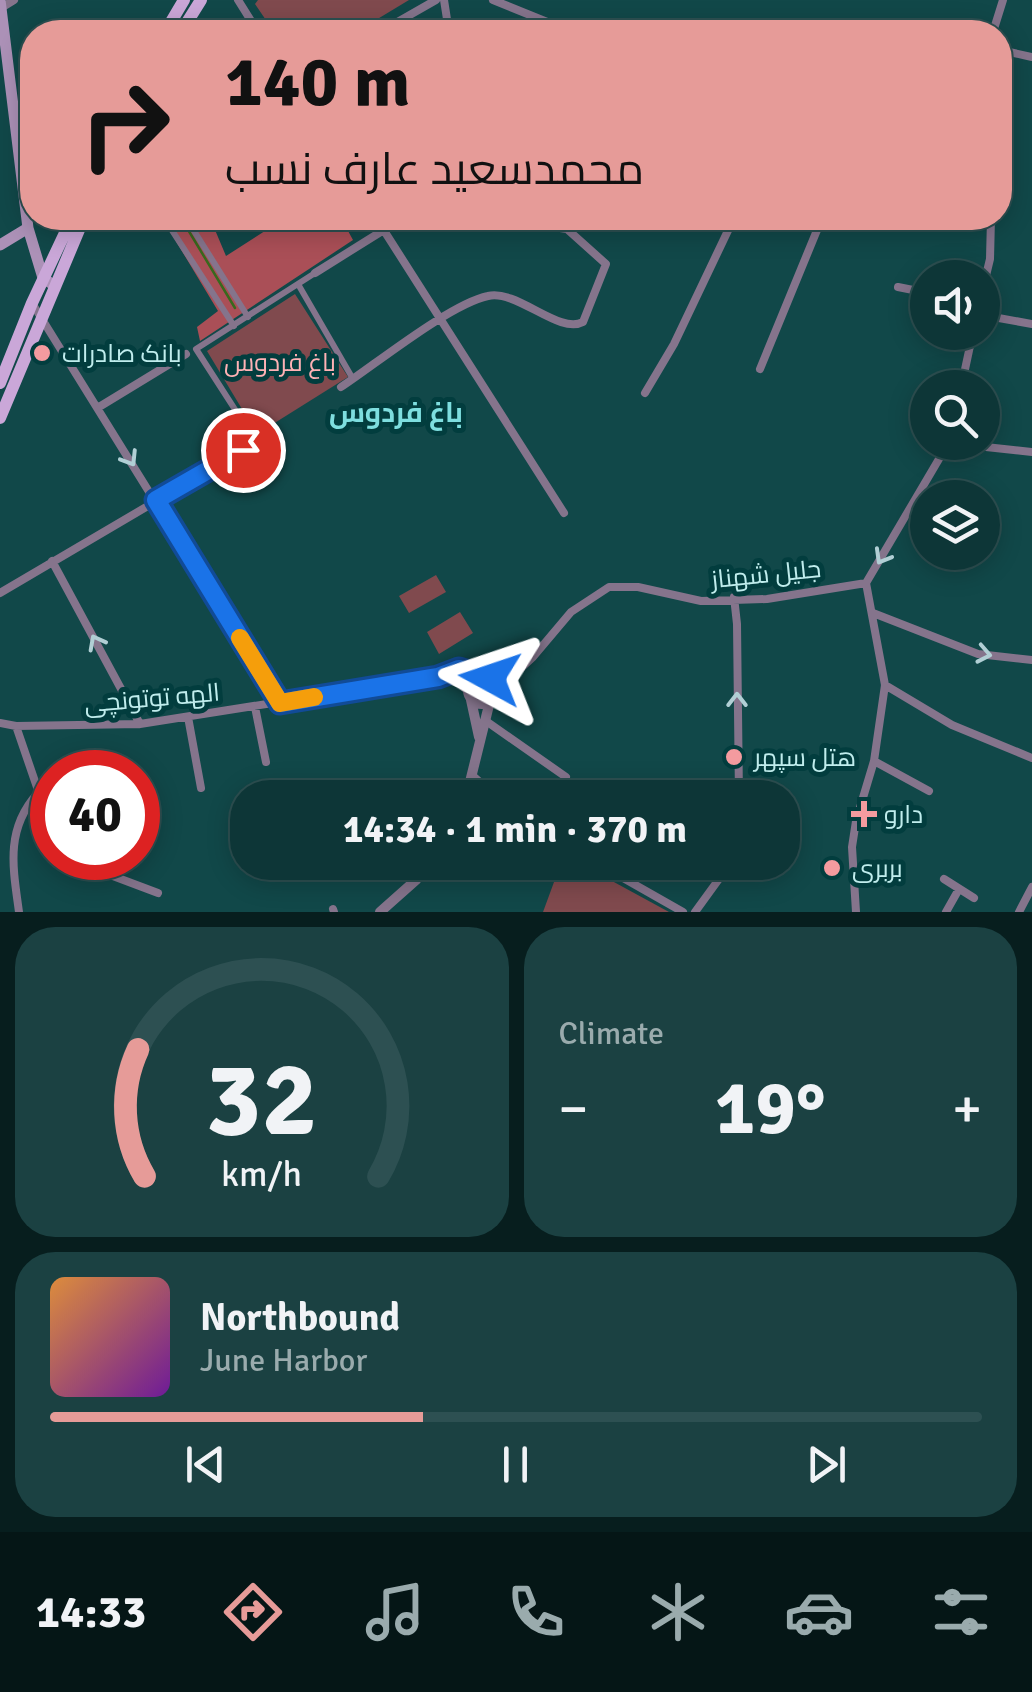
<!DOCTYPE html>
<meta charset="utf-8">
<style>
body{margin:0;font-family:Signika,Cairo,sans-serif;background:#1b4142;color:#f1f3f6;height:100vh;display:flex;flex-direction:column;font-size:38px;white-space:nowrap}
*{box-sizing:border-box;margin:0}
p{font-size:32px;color:#9aabad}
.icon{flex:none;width:55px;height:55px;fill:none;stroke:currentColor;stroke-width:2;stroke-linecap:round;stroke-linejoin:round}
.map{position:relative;height:912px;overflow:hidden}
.details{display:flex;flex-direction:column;gap:15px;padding:15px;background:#071e1e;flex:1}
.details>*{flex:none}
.banner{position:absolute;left:20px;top:20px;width:992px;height:210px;border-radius:40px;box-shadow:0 5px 25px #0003,0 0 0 2px #2d5052;background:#e69b98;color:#111;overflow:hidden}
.buttons{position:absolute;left:910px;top:260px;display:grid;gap:20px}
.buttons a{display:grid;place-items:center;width:90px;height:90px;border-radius:50%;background:#0d3637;box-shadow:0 5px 25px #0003,0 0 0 2px #2d5052;font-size:50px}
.speed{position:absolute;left:30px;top:750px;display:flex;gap:20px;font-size:50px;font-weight:700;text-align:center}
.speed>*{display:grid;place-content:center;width:130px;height:130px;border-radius:50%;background:#0d3637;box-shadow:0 5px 25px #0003,0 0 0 2px #2d5052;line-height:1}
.speed .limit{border:15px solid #d22;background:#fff;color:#111}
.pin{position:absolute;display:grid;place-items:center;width:85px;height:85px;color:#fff;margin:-42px;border:5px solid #fff;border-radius:50%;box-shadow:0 2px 10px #0007}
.me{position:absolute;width:110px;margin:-55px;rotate:275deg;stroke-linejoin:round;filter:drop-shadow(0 0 8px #0008)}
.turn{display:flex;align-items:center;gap:35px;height:210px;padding:0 40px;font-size:45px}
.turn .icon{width:130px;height:130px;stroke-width:2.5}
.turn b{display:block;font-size:70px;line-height:85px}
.big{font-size:75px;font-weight:700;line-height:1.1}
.details .card{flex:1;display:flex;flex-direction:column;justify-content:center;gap:15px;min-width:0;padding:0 35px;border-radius:40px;background:#1b4142}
.details .dial{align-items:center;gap:0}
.dial svg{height:260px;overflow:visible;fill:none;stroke:#2d5052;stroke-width:7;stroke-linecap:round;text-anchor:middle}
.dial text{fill:#f1f3f6;stroke:none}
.song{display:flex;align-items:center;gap:30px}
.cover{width:120px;height:120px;border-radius:15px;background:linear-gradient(135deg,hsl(30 70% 55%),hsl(280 70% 35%))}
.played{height:10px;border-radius:5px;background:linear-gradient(90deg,#e69b98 40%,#2d5052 40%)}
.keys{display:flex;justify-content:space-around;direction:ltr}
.heat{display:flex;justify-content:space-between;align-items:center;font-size:55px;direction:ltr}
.details .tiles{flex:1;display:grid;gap:15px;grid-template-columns:1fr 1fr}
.card:last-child{grid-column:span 2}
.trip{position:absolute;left:230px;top:780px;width:570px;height:100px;border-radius:40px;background:#0d3637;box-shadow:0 5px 25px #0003,0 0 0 2px #2d5052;font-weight:700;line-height:100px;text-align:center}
.tabs{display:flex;height:160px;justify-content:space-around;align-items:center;background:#051616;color:#9aabad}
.tabs .icon{width:70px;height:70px}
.tabs .active{color:#e69b98}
.tabs b{font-size:45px;color:#f1f3f6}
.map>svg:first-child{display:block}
.green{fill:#804a4e}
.forest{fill:#aa4f57}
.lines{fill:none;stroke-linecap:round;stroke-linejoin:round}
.stream{stroke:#38691d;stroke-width:2.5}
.pedestrian{stroke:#85748c;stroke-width:6}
.minor{stroke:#85748c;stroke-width:8}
.tertiary{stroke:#85748c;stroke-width:10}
.secondary{stroke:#ac91b7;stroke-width:11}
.primary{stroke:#caa7d8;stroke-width:12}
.oneway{stroke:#b1cfd5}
.route-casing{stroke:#114b97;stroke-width:25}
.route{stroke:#1a73e8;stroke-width:18}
.slow{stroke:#f59e0b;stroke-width:18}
.poi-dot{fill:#f49b9f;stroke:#023d3e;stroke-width:4}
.labels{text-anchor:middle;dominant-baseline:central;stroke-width:10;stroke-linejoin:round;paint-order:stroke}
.poi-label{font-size:25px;fill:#c0eded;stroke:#023d3e;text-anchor:start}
.park-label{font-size:25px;fill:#feb2b5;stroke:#023d3e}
.street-label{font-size:25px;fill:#c0eded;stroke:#023d3e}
.neighbourhood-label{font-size:28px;font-weight:bold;fill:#7ededf;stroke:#023d3e}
</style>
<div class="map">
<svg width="1032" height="912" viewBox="0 0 1032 912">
<rect width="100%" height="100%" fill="#114849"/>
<path class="green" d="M258,0H409L356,32H274L255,4Z
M295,294L348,377L257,434L207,351Z
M436,575L446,592L409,613L399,596Z
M460,612L473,633L439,654L427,632Z
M561,863H579L669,912H543Z"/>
<path class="forest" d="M162,218H210L226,256L285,218H341L353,240L200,341L197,327L218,311Z"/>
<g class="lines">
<path class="stream" d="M181,218L235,308"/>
<path class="pedestrian" d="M164,218L234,326
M186,218L248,317
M298,284L353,379
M243,450L256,442L196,349L315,273"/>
<path class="minor" d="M238,0L258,32
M444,0L449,32
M493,0L572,32
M1,8L14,0
M380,32L436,0
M993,32L1003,0
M1000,50L1032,57
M376,218L564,513
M315,273L403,218
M898,287L928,293
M982,292L990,259L991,218
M32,303L280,703
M982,315L1032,324
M760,369L822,218
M341,387C376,364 450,304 488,296C517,289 559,335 583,322L606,264L567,229L539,225L524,218
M961,388L973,332
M645,393L674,344L734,218
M99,407L186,354
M256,442L266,436
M949,443L1032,452
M52,561L140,724
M0,593L243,450
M734,597L737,624L739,798
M873,613L978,654L1032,660
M437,677L458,682L468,691
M486,677L519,668
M885,685L952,725L1032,758
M495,692L533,657L571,612L609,587H638L701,601L767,599L866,583
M255,707L266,762
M188,717L201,788
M486,721L566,777
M0,723L16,726L140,724L437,677L459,669L482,676
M16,726L52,831
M874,761L929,791
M473,776L498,798
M639,783L668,798
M65,858L158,893
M595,862L683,912
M944,879L974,898
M333,909L334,912
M19,912C13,868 5,830 37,794
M695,912L719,879L725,862
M856,912L852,847L856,821L874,761L885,685L866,583L949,442
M946,912L959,889
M1019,912L1032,887"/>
<path class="tertiary" d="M468 690a14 14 0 1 1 28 0a14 14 0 1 1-28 0Z
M471,700L479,737
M466,798L490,701
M380,912L416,880L429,862"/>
<path class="secondary" d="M0,0L28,228L43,278L55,286
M0,245L28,228"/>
<path class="primary" d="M165,32L184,0
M181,32L201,0
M0,383L32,303L72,218
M0,418L84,218"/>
</g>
<defs><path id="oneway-chevron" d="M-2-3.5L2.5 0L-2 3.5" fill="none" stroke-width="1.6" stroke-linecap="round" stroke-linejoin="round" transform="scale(2.5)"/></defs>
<g class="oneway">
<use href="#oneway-chevron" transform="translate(130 459) rotate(58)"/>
<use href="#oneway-chevron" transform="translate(882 557) rotate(120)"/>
<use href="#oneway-chevron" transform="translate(96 642) rotate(-118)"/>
<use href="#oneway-chevron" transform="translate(984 654) rotate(11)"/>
<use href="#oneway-chevron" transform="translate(737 700) rotate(-90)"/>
</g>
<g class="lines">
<g class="route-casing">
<path id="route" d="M243,450L156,500L280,703L438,677L459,669L490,678"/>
</g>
<use href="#route" class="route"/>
<path class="slow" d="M240,638L280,703L314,697"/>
</g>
<g class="poi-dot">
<circle cx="42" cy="353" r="10"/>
<circle cx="734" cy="757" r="10"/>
<path d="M859 799h10v10h10v10h-10v10h-10v-10h-10v-10h10z"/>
<circle cx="832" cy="868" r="10"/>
</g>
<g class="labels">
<g class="poi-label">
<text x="62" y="353">بانک صادرات</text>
<text x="754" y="757">هتل سپهر</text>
<text x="884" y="814">دارو</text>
<text x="852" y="868">بربری</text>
</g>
<g class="park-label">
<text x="280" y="362">باغ فردوس</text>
</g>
<g class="street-label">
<text transform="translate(766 574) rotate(-6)">جلیل شهناز</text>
<text transform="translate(152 698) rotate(-5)">الهه توتونچی</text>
</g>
<g class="neighbourhood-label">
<text x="396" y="413">باغ فردوس</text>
</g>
</g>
</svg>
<div class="buttons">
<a><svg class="icon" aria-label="sound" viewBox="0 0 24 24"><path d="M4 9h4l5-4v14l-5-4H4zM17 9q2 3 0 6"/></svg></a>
<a><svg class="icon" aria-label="search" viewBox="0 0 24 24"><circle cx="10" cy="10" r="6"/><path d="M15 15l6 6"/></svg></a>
<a><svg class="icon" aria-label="layers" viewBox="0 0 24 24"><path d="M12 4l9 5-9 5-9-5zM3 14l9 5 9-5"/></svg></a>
</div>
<div class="speed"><div class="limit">40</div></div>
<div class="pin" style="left:243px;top:450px;background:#d93025"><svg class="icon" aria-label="arrive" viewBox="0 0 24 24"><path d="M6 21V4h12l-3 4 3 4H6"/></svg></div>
<svg class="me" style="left:490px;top:678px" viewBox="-20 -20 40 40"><path d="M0-17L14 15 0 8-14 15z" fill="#1a73e8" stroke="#fff" stroke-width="4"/></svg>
<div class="trip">14:34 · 1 min · 370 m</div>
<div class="banner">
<div class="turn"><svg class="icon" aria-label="right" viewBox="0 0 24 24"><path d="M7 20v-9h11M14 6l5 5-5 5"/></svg><div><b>140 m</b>محمدسعید عارف نسب</div></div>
</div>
</div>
<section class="details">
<div class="tiles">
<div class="card dial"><svg viewBox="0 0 100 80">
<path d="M14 69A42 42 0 1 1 86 69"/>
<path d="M14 69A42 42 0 0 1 12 30" stroke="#e69b98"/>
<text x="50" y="56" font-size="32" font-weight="700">32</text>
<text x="50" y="72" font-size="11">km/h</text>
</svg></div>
<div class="card"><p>Climate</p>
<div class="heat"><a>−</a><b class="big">19°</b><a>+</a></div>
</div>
<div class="card">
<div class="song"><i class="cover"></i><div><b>Northbound</b><p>June Harbor</p></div></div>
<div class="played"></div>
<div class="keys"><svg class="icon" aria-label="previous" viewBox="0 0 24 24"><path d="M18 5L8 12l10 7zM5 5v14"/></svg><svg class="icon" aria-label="pause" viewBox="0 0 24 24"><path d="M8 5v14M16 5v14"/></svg><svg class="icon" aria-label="next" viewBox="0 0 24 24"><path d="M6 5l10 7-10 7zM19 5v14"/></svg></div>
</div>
</div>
</section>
<nav class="tabs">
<b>14:33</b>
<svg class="icon active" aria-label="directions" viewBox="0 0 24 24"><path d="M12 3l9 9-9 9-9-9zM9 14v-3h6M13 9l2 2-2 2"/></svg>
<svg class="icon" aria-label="music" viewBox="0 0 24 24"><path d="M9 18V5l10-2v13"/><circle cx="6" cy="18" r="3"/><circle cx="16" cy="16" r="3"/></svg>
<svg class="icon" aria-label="phone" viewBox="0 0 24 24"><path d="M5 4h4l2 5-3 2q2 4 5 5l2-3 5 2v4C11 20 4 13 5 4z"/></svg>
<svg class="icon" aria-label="climate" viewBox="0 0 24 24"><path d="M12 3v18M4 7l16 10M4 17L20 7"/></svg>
<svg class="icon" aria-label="car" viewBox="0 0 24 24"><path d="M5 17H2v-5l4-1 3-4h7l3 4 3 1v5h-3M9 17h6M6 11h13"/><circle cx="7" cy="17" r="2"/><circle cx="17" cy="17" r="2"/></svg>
<svg class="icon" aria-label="filters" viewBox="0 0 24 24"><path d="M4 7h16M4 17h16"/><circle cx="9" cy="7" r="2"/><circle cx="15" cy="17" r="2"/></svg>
</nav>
